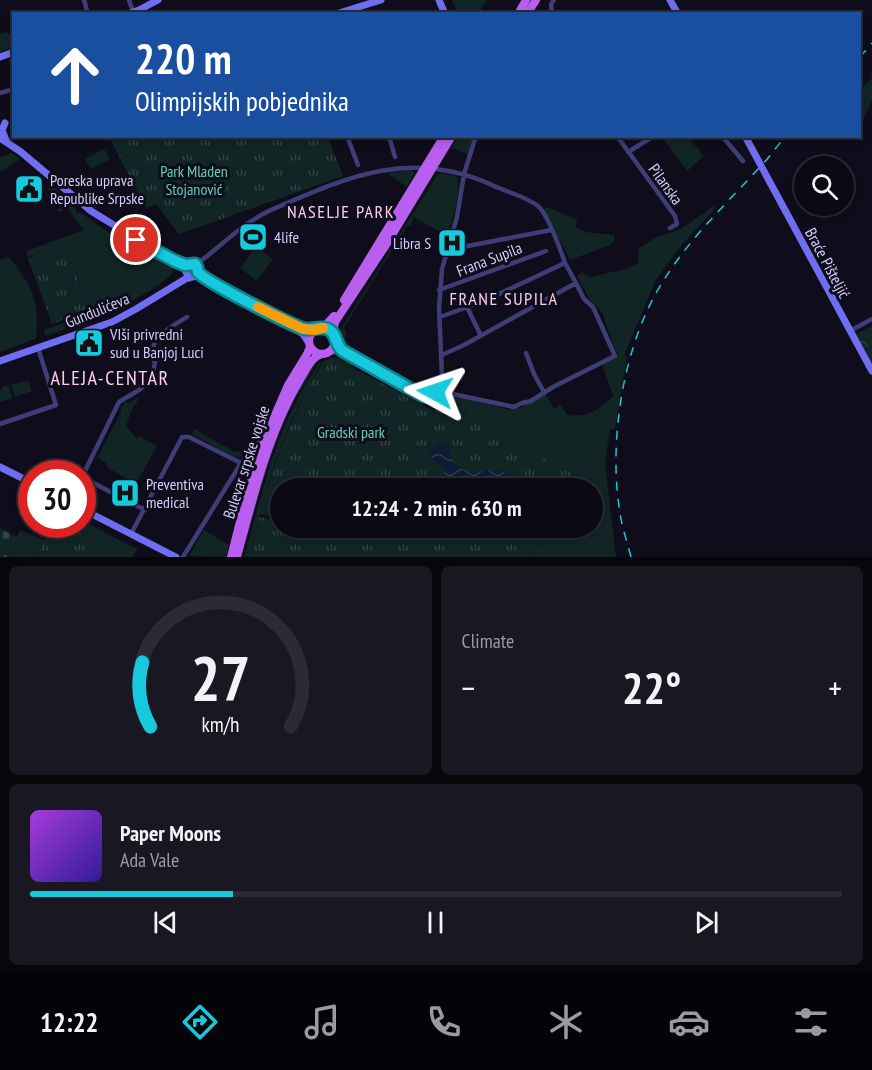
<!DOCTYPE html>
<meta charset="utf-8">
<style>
body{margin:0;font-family:"PT Sans Narrow",sans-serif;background:#191822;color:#f1f3f6;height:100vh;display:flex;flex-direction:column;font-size:22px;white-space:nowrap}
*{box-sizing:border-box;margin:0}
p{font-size:20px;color:#9a9aa0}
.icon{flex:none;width:33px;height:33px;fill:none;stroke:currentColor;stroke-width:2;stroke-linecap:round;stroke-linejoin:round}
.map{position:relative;height:557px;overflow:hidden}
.details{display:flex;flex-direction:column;gap:9px;padding:9px;background:#06060b;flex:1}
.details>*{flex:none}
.hud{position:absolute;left:12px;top:12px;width:849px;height:126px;border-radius:0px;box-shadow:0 3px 9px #0003,0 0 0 2px #2b2b34;background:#1a4fa0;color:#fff;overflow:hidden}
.tools{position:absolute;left:794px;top:156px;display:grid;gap:12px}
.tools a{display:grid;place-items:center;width:60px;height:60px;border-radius:50%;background:#0b0a14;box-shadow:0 3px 9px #0003,0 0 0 2px #2b2b34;font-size:30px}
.speed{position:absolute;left:18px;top:460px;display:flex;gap:12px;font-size:30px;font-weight:700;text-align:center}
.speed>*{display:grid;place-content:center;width:78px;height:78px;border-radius:50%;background:#0b0a14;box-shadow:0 3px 9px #0003,0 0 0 2px #2b2b34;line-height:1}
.speed .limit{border:9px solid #d22;background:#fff;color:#111}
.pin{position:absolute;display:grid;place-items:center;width:51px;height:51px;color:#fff;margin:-26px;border:3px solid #fff;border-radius:50%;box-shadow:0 2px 6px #0007}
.me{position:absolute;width:66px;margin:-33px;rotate:275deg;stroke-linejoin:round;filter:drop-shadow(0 0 4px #0008)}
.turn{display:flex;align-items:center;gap:21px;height:126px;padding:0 24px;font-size:27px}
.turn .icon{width:78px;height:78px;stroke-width:2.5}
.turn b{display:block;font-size:42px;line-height:51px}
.big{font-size:45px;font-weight:800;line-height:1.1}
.details .widget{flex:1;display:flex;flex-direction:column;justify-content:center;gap:9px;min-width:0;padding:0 21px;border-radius:9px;background:#191822}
.details .dial{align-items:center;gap:0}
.dial svg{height:156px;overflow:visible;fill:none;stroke:#2b2b34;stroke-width:7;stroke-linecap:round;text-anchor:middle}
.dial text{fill:#f1f3f6;stroke:none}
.song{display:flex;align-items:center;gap:18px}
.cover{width:72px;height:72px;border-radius:9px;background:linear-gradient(135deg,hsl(280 70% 55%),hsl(250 70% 35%))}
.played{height:6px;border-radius:3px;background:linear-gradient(90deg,#16c9dc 25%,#2b2b34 25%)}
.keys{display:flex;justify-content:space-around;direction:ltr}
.heat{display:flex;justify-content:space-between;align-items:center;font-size:33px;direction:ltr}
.details .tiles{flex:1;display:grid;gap:9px;grid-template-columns:1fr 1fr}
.widget:last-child{grid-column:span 2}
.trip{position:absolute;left:270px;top:478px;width:333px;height:60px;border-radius:30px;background:#0b0a14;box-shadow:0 3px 9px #0003,0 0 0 2px #2b2b34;font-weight:800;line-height:60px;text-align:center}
.menu{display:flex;height:96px;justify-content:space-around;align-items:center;background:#040408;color:#9a9aa0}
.menu .icon{width:42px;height:42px}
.menu .selected{color:#16c9dc}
.menu b{font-size:27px;color:#f1f3f6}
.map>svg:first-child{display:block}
.grass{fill:#112524}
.forest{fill:url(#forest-crowns)}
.cemetery{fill:url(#cemetery-stones)}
.park{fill:url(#park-tufts)}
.water{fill:url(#water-waves)}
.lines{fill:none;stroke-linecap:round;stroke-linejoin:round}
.street{stroke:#3f3d76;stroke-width:4.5}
.secondary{stroke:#706df0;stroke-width:7}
.primary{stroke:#b85fef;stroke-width:8}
.rail{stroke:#16c9dc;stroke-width:1.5;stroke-dasharray:9 8;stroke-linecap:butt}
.secondary-bridge{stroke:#706df0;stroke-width:7}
.route-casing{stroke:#0e838f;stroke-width:15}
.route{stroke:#16c9dc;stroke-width:10}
.slow{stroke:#f59e0b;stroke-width:10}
.labels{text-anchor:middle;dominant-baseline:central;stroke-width:6;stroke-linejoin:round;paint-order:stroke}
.park-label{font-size:16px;fill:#61d1b5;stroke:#0f0d1b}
.poi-label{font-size:16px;fill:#d2cdfa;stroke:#0f0d1b;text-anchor:start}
.street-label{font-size:16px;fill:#d2cdfa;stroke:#0f0d1b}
.neighbourhood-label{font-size:18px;letter-spacing:1.5px;fill:#faceea;stroke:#0f0d1b}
.quarter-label{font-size:20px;letter-spacing:1.5px;fill:#faceea;stroke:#0f0d1b}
</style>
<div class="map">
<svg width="872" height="557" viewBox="0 0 872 557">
<defs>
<pattern id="forest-crowns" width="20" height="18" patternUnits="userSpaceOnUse" patternTransform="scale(1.5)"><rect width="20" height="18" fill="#112524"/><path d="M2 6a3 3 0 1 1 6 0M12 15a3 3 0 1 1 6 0" fill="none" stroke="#334345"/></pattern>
<pattern id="cemetery-stones" width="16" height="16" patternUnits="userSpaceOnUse" patternTransform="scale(1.5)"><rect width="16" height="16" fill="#112524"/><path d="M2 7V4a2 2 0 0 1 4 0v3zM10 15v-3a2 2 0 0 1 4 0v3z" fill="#334345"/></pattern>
<pattern id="park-tufts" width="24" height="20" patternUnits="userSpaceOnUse" patternTransform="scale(1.5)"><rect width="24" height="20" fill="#112524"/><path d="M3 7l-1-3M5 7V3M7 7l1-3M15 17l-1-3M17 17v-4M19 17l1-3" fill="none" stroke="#334345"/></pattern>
<pattern id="water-waves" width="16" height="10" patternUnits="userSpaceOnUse" patternTransform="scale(1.5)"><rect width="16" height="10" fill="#0d1b35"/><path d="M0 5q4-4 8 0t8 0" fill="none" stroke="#2f3b53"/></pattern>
</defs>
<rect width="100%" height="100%" fill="#0f0d1b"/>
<path class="grass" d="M452,0H487L479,13L458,14Z
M6,32L10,35L13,47L0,52V34Z
M872,78V100L862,123H860V89Z
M458,137H474L468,154L451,148Z
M662,137H688L704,156L687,171Z
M104,149L110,159L91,169L85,159Z
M12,153L19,158V160L0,172V157Z
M401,171H412L415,173L407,187L388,174L391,172Z
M441,173L456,176C463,186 452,223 448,236L413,217L411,226L408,225L343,329L346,331L345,339L350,345L349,348L415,384L416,381V386L344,347L339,332L437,175Z
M53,186L65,197L63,202L55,205L48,188Z
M717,204L713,211L680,247L656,280L624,355L627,357L615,429H610L605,463L616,557H529L539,544L546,528H592V489H580L590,483L439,402L436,396L441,392L510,410L523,407V404L545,393L554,409L560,405L568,415C587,418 601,409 613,396L602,364L616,358L618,353L614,347L602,312L590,300L577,276L582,272L590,277L626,269L638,263L639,248L655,238L679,230Z
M71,205L77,210L76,212L78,214L80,212L105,230L172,267L173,272C155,296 75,327 45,336L44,330L90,313L67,252L45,259L43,252L28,257L26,251L84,230L68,209L58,212V209Z
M547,207L577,220L576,227L585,232L614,235L615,240L610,245L570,260L544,210Z
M256,247L273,259L257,281L240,268Z
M9,257C22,274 35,290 37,313C37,321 36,329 37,338L0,352V259Z
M335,357L350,363L355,369L354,370L332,358C330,359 324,361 323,362C317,367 313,379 309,386C279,439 263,498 249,557H244L270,464L286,422L304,387L319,363Z
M317,360C310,378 296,395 288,413C270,454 259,495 247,538C247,527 252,516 254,506C267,459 286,398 317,360Z
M28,380L32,391L15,397L11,385Z
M8,385L13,398L0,402V390L2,389V387Z
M140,397L132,409L126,426L137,439L139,436L157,446L136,484L108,468L106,463L96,456L99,455L122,410L120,409L126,401L128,403Z
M194,429L235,452L245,450V451L239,458L234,457L192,434Z
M83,521L137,549L133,557H40L41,552H40L38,557H7L13,535L17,536L20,530L45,540L82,525Z
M204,530L229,545L226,557L189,556Z"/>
<path class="forest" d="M872,326V364L856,334Z"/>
<path class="cemetery" d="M0,528L13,535L7,557H0Z"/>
<path class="park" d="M109,137H328L343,176L179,234L156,204L146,208Z
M43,252L45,259L67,252L89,311L52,324L28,258Z
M332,358L354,370L355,369L434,411L439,402L590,483L580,489H280V518L259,514C276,460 293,409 324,361Z
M259,517L280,520V528H546L539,544L529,557H248Z
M83,521L93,526L83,557H38L42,545L53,525H82Z"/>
<path class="water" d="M437,444L447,446C452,453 451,462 458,467C478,482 505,454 520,489H461L457,486H447L442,480L445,469C438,463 429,461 431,450Z"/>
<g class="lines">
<path class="street" d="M84,0L88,14
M129,0L133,12
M552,14L551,4L554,0
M0,93L14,89
M347,136L358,165
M389,136L395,157
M617,136L675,216L677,224L670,228
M722,136L743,161
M628,152L654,136
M447,250L551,230
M197,264C221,246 244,222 271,210C347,177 410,148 492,185C506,192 525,196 538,206C547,213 561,251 565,263
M439,290L546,251
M467,307L481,336
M440,317L484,301L565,263L576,283L464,345L442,355
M850,331L872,319
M335,339L338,346L345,352
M38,348L56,405
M526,353L534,374L544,392
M325,354L333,352L342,353L423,396L432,397
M437,388L448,393L514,407L522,403L531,401L553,387L615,356L593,307L584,299L576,283
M437,403L432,397L442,375L439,309L442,269L457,217L464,174L476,136
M0,424L56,405
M145,510L82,477L119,402L139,390L146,384L153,371L155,363C144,339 171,327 187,317
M131,534L182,437H189L241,463
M183,557L241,463L266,433"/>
<path class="secondary" d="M439,0L445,14
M670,0L678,14
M128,14L139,10L158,0
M336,14L381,0
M0,57L14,52
M5,123L2,130L6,140
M0,138L21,152L91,211L184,268L189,278
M786,212L872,371
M180,263L197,264L200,271L198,276
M297,326L314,330
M0,361L112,322L136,309L187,278L198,276L280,319L303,334L308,342
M0,467L32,483
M82,509L176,557"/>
<path class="primary" d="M518,14L526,0
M527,14L536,0
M344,300L444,136
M309 341a13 13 0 1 1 26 0a13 13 0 1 1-26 0Z
M323,328L334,316
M333,334L335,322L386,245L452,136
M231,557L249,486L268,431L288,385L307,354L310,347
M237,557C254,495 268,433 301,378C307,369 311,357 322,354"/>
<path class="rail" d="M860,57L872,43
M631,557C627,542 622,527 620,513C608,441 623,345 662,283C688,240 725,205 759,168C769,158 776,147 786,136"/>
<path class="secondary-bridge" d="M745,136L786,212"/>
</g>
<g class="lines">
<g class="route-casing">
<path id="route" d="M136,240L175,261L185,265L195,264C197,266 197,269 198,272C204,281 286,322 301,328C311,332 320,325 328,329C337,333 335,345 343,351L423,396L432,397L435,392"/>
</g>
<use href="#route" class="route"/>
<path class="slow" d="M258,307L303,329L314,330L323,328"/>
</g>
<defs>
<g id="civic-square" transform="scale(1.5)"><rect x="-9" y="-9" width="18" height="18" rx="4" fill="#16c9dc" stroke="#0f0d1b"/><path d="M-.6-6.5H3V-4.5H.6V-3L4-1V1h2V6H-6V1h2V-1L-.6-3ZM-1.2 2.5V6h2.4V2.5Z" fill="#111"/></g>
<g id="stadium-square" transform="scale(1.5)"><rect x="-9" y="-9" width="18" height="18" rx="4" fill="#16c9dc" stroke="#0f0d1b"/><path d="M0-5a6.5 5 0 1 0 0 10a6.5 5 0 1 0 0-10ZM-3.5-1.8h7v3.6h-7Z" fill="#111"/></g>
<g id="hospital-square" transform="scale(1.5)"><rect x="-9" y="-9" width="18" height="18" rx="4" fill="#16c9dc" stroke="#0f0d1b"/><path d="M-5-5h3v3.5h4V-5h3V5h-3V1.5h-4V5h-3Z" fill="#111"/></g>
</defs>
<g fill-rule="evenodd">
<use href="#civic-square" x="29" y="189"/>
<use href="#stadium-square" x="253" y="237"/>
<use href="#hospital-square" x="452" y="243"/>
<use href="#civic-square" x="89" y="343"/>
<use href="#hospital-square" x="125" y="493"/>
</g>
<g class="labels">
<g class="park-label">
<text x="194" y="171">Park Mladen<tspan x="194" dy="18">Stojanović</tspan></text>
<text x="351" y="432">Gradski park</text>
</g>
<g class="poi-label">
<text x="50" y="180">Poreska uprava<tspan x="50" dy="18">Republike Srpske</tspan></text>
<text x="274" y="237">4life</text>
<text x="431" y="243" text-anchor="end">Libra S</text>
<text x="110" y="334">VIši privredni<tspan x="110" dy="18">sud u Banjoj Luci</tspan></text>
<text x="146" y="484">Preventiva<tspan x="146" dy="18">medical</tspan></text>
</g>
<g class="street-label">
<text transform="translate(666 184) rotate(54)">Pilanska</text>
<text transform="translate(489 259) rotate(-21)">Frana Supila</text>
<text transform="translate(828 263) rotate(62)">Braće Pišteljić</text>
<text transform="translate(97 310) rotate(-22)">Gundulićeva</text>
<text transform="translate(246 462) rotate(-72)">Bulevar srpske vojske</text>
</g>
<g class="neighbourhood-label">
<text x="341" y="211">NASELJE PARK</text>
<text x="504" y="298">FRANE SUPILA</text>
</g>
<g class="quarter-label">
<text x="110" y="378">ALEJA-CENTAR</text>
</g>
</g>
</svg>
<div class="tools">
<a><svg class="icon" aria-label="search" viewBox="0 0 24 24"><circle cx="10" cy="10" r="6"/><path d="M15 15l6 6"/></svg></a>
</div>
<div class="speed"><div class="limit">30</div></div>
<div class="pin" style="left:136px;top:240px;background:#d93025"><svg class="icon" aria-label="arrive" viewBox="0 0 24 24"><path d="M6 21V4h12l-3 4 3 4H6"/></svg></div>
<svg class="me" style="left:435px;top:392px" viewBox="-20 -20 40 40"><path d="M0-17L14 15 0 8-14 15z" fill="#16c9dc" stroke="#fff" stroke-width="4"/></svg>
<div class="trip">12:24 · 2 min · 630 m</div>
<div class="hud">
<div class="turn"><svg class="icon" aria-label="ahead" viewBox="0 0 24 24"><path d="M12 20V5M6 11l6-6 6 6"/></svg><div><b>220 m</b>Olimpijskih pobjednika</div></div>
</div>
</div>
<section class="details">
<div class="tiles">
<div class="widget dial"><svg viewBox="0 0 100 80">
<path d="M14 69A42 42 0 1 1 86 69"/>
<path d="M14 69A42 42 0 0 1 10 36" stroke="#16c9dc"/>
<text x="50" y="56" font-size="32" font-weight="700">27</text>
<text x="50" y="72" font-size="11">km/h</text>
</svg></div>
<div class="widget"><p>Climate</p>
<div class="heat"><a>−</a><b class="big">22°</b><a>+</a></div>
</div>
<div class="widget">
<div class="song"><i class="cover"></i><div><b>Paper Moons</b><p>Ada Vale</p></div></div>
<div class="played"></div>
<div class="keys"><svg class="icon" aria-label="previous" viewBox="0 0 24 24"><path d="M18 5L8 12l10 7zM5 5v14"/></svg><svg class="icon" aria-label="pause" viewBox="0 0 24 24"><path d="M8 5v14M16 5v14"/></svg><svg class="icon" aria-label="next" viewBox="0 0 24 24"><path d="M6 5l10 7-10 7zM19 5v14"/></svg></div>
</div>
</div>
</section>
<nav class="menu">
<b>12:22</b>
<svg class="icon selected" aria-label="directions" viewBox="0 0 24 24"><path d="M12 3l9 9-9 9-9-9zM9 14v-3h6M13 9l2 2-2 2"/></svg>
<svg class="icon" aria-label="music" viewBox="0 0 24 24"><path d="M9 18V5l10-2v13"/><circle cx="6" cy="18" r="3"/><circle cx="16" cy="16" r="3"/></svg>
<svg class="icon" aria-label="phone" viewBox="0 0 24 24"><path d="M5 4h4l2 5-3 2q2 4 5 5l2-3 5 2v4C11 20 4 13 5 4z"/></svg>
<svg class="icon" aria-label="climate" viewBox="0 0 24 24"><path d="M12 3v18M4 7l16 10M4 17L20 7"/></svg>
<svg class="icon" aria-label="car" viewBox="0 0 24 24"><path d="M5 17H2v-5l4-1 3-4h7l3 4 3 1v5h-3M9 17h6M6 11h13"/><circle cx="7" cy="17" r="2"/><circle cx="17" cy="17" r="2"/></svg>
<svg class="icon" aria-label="filters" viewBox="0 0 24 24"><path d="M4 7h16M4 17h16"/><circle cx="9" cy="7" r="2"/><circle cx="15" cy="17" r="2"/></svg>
</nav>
